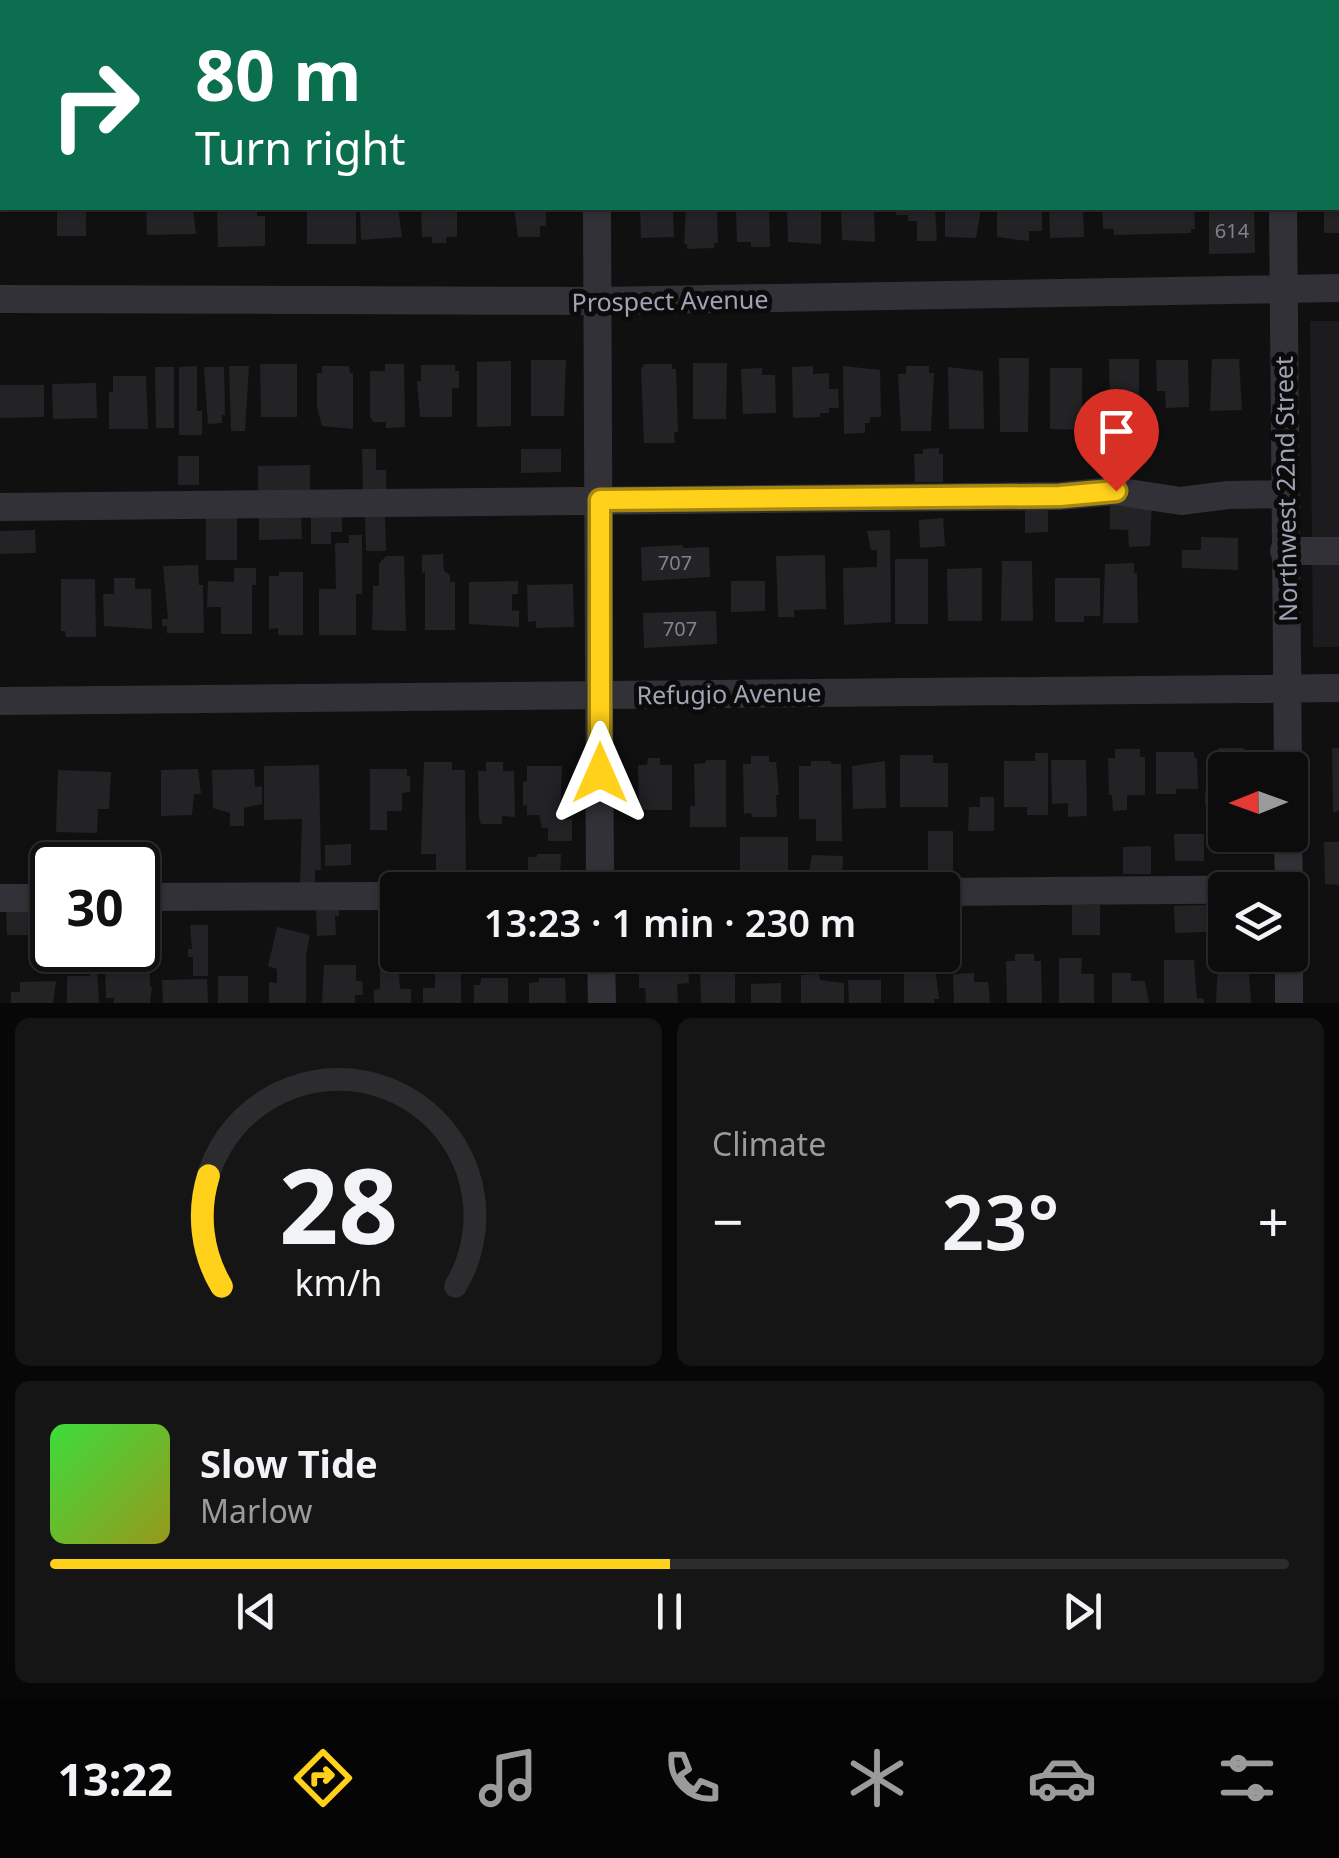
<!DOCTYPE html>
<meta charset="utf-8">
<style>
body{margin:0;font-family:"Noto Sans",sans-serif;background:#151516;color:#f1f3f6;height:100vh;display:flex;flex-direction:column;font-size:38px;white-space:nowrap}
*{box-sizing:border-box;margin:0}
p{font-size:32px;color:#9a9b9d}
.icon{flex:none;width:55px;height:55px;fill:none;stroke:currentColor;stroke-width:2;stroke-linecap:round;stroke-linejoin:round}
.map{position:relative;height:1003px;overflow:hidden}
.side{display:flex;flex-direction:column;gap:15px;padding:15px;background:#070707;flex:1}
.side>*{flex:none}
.banner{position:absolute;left:0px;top:0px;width:1340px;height:210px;box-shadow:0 2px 8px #0004,0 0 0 2px #2c2c2e;background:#0b6e4f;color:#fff;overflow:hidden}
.needle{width:65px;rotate:269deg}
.buttons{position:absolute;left:1208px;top:752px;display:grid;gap:20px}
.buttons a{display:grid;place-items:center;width:100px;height:100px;border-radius:10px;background:#0c0c0d;box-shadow:0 2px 8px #0004,0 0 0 2px #2c2c2e;font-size:50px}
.speed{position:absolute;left:30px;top:842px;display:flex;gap:20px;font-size:50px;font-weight:700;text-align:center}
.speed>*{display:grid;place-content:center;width:130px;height:130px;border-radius:50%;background:#0c0c0d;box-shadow:0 2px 8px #0004,0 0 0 2px #2c2c2e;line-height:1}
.speed .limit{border:5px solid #111;border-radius:15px;background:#fff;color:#111}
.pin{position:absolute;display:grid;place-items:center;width:85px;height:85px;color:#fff;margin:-102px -42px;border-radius:50% 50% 50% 0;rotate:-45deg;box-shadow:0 0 10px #0007}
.pin .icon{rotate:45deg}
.me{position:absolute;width:110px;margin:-55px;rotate:0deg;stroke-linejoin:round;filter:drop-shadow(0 0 8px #0008)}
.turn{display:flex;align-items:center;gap:35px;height:210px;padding:0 30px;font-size:45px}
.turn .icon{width:130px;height:130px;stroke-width:2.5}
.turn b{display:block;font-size:70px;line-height:85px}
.big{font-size:75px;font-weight:600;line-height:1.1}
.side .widget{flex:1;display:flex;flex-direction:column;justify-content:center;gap:15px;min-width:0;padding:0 35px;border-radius:15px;background:#151516}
.side .dial{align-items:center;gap:0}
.dial svg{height:260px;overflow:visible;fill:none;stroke:#2c2c2e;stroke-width:7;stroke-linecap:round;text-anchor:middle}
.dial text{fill:#f1f3f6;stroke:none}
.song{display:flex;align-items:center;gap:30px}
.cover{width:120px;height:120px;border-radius:15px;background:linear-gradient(135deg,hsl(120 70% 55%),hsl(60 70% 35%))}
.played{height:10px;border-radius:5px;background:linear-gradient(90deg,#ffd11a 50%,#2c2c2e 50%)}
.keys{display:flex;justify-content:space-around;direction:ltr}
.heat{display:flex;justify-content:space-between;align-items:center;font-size:55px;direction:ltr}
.side .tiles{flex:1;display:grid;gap:15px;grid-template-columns:1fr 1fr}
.widget:last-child{grid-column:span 2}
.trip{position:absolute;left:380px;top:872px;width:580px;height:100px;border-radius:10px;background:#0c0c0d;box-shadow:0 2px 8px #0004,0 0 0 2px #2c2c2e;font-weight:600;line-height:100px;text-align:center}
.tabs{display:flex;height:160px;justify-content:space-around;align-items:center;background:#050505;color:#9a9b9d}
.tabs .icon{width:70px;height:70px}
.tabs .selected{color:#ffd11a}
.tabs b{font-size:45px;color:#f1f3f6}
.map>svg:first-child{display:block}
.built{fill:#1c1c1f}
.building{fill:#232326}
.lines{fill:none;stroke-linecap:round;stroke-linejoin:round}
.minor{stroke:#313137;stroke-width:28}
.route-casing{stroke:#a68811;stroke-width:25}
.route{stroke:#ffd11a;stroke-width:18}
.labels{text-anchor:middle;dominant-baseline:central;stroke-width:10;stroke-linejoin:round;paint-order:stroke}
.number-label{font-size:20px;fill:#808290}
.street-label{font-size:25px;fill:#a0a3b4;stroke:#0b0b0c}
</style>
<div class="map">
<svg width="1339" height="1003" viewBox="0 0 1339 1003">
<rect width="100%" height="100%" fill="#101011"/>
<path class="built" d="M1310,321H1339V647H1313Z"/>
<path class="building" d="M57,208H86V236H57Z
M146,208H193L196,234L147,235Z
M217,208H257V216H265V246L218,247Z
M307,208H356V244H307Z
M360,208H398L402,237L361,240Z
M421,208H457V237H446V243H432V237H422Z
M514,208H546V226H540V237H518Z
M640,208H673L674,237L641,238Z
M686,208H717L718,243H714V248L687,249V244H684Z
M736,208H769L770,247H751V242H737Z
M787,208H821V244L788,242Z
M841,208H874L875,242L842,240Z
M896,208H935L937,241H917V221H908V215H896Z
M945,208H981L976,238L945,237Z
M997,208H1042V231H1029V241L997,237Z
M1049,208H1083L1084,237L1050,238Z
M1102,208H1194L1195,229H1191V233L1114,235V229H1103Z
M1209,208H1254L1255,253L1209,254Z
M1324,208H1339V233H1324Z
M999,358H1029L1028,432H1000Z
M1109,359H1139V409L1110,410Z
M1212,359H1239L1242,410L1210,411Z
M531,360H566L564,416H531Z
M1156,360H1188L1189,407L1166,408L1165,391H1157Z
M511,361V426L477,427V362Z
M693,363H727L726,419H693Z
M260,364H297V417H261Z
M385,364H404L405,427L386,428V422H373L370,417V371H385Z
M644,364H672V369H676L678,432H674L675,443H644L641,370Z
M421,365H455V371H459V388H452V417H420L417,381H421Z
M197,366V411H202V435H179V367Z
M229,366H249L245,431H231Z
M322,366H349L350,373H353V429L322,426L317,407V373H322Z
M813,366V374L829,373V389H838L839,408H829V413H820V417L793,418L792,367Z
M843,366L880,370L881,417H870V423H865V433L844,434Z
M906,366H929V373H934L931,431H901L898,374H906Z
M155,367H174V428H156Z
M204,367H224L225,415H222V423L208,424Z
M948,367L983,371L984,429H949Z
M762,368V375H775L776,413L743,414L741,369Z
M1050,368H1082V430L1050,429Z
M113,376H146L148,429H109V392H113Z
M96,383L97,418L53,419L52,384Z
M0,385H44V417L0,418Z
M939,448V454H943V482H915L914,454H923V449Z
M362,449H376V470H386V492H363Z
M521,449H561V472L521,473Z
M178,456H199V485H178Z
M310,465V493H258V466Z
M1152,501L1150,546L1129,547L1128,530L1110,529V504Z
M1025,503H1048V532L1025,533Z
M311,510H342V532H331V544H311Z
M259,511L301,512L302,539L259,540Z
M365,515H385L386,551H366Z
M206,517H237V560H206Z
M943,518L945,546L920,548L919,520Z
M35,530L36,553L0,554V531Z
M890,530L891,622L844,625L843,568L877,567V550H871L867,531Z
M349,535H362V594H356V635H319V589H336L335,543H349Z
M1201,537L1238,538V570L1182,568V550H1201Z
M683,545V548L709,547L710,577L642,581L641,547Z
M443,554L444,571L450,575V582H455V630H425V572L422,573V555Z
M825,555L826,609L794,610V617H778L776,556Z
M386,556H404L406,631L372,630L373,586H379V564Z
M895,559H928V624H895Z
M1002,561H1032L1033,621H1001Z
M1134,563V573H1137L1138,623H1103L1105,564Z
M198,565L199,585H203L204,633H167V626H162V619H168L163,566Z
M234,568H256V585H252V634H221V607H207L208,581L234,582Z
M982,568V621H948L947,569Z
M279,572H303V635H278V628L269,629V576H279Z
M114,578H135V589H151L152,629L104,626L103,594H114Z
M1055,578H1100V616H1084V622H1055Z
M61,579H95L96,637H66L65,631H61Z
M518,581V594H512V611L519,610V627L469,624V582Z
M731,581H765V611L731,612Z
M573,584L574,627L536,628V621L528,622L527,585Z
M716,611L717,644L644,648L643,613Z
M1218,748H1244V756L1250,755V770H1225L1224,805H1205V791H1213V756H1219Z
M1332,748H1339V811L1333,812Z
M1115,749H1140V757H1145V795H1127V810L1113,811L1112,795H1109L1108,758H1115Z
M1156,752H1194V758H1197L1198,789H1176V794H1156Z
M1035,753H1048V815H1027V807H1004V761H1035Z
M900,755H933V763H948V807H900Z
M751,756H769V762H776L779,795H776L777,817H752L751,813L744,814L743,764H751Z
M648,758H660V765H672V810H639L638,765H647Z
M706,760H726V827H690V806H695L694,764L706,763Z
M1051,760H1086L1087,816L1068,817V803L1052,804Z
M811,761H831V764H841L842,841H816V819H799V766H811Z
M885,761L886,808L853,809L852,766Z
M424,762H452V770H465L466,885H443V874H436V854H421Z
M486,762H503V771H514L515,817L502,816V824H481L479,817L478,771H486Z
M319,765L321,870H315V888H300L302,819L264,820V766Z
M527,766H562L560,820L572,819V841H548V828H542L539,815H527V805L523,806V782L527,781Z
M198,769L201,794H194L192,815L161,816V770Z
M254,769L255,787L262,786V804L244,808V826H230V813L213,808L212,770Z
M370,769H407V776H410V792L402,793V811H387V830H370Z
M58,770L111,772L109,809H98L97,833L56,832Z
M980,797H994V831H968L969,807H980Z
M928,831H953V876L928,877Z
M1174,834H1204V861H1175Z
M740,837H788V876L740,878Z
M1324,842H1339V885L1325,884Z
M351,844V865L325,866V845Z
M1151,846V874H1123V847Z
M537,854H561L560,879H528V857H537Z
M812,855L843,856L842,878L808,877Z
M1072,905H1100V935H1072Z
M1207,905L1208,932L1175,933L1174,906Z
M339,906V916H335L336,935L317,936L316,907Z
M30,910L31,935H7L6,911Z
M190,925H208V976H193V957H188V949H192Z
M277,927L310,935L306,956V1003H269V982L277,983V969L268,966Z
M390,952V962H398L400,989H411V1003H374V990L380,989V953Z
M1015,954H1034V961H1041L1042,1003H1007L1006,961H1015Z
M667,955H688L689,983L677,984L678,1003H646L645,988H639V969L667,968Z
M126,958H137V964L150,963V987H152L150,1003H114V998H106L105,965H126Z
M1059,958H1082L1081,974H1094V1003H1059Z
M1164,960H1194L1197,999L1203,998L1204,1003H1164Z
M1218,960L1248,961L1251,1003H1216Z
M324,965H356V981H362L363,995H355V1003H322Z
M90,968H97L99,1003H67V976H90Z
M904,968H935L939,999H934V1003H904Z
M435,972L461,973V1003H423V988H435Z
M700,973H735V1003H701Z
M974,973V982H988L990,1003H954L953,974Z
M1112,973H1131V981H1145L1149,1003H1112Z
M819,974L820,980L844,983V1003H801V975Z
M218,976H248V1003H218Z
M481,978H508V1003H474V985H480Z
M539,978H565L566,1003H529V983L539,982Z
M207,979L208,1003H163L162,980Z
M848,980H881V1003H849Z
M56,981L53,1003H11V992H20V982Z
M781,983V1003H751V984Z"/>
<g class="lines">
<path class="minor" d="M595,0V2
M1281,0V2
M1338,95H1339
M0,107H2
M597,208L600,890
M1283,208L1288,770
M0,299L599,301L1339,288
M0,507L1060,496L1115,491L1181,501L1228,495L1284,494
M1284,551H1339
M0,701L1339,688
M1288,835L1289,890
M942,892L1289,889
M138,897L398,896
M0,898H52
M601,955L602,1003
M1289,955V1003"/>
</g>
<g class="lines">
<g class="route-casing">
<path id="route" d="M600,773V500L1060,496L1116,491"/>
</g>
<use href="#route" class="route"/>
</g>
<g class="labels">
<g class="number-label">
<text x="1232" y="230">614</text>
<text x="675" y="562">707</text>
<text x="680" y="628">707</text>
</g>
<g class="street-label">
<text transform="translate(670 300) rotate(-1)">Prospect Avenue</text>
<text transform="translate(1285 489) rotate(-91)">Northwest 22nd Street</text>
<text transform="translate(729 693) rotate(-1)">Refugio Avenue</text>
</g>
</g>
</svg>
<div class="buttons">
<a><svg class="needle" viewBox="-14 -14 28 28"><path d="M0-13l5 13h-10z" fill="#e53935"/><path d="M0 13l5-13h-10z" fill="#9a9b9d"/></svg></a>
<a><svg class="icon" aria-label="layers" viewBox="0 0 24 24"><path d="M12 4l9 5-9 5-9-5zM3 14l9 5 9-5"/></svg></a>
</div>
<div class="speed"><div class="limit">30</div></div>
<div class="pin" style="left:1116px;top:491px;background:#d93025"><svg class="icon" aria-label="arrive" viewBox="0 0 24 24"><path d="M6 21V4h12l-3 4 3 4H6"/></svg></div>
<svg class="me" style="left:600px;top:773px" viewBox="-20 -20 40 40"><path d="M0-17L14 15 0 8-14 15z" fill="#ffd11a" stroke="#fff" stroke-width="4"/></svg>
<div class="trip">13:23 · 1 min · 230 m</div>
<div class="banner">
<div class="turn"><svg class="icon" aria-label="right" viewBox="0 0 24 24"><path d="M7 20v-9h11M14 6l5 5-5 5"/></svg><div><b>80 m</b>Turn right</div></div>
</div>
</div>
<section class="side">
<div class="tiles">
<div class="widget dial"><svg viewBox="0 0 100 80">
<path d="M14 69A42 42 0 1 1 86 69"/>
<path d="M14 69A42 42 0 0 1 10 35" stroke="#ffd11a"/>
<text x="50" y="56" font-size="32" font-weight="700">28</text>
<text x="50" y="72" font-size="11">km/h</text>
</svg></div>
<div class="widget"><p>Climate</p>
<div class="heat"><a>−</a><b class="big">23°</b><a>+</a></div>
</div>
<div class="widget">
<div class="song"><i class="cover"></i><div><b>Slow Tide</b><p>Marlow</p></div></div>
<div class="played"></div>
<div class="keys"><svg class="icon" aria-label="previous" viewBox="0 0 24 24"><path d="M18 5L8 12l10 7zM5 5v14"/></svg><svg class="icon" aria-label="pause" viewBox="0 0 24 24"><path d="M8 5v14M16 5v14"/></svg><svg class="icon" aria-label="next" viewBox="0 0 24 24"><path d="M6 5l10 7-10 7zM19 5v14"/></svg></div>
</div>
</div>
</section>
<nav class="tabs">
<b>13:22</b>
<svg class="icon selected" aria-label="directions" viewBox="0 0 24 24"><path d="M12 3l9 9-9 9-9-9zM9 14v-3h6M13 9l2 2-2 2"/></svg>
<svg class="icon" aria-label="music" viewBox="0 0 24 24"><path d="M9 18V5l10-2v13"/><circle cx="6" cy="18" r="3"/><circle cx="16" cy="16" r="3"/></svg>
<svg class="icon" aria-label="phone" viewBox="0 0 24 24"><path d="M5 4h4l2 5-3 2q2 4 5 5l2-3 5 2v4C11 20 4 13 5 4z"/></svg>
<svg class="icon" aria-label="climate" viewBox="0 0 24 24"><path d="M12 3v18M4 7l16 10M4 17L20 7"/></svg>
<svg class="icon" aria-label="car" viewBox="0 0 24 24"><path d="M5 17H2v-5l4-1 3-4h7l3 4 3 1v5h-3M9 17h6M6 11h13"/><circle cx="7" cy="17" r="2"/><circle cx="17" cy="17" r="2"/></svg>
<svg class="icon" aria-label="filters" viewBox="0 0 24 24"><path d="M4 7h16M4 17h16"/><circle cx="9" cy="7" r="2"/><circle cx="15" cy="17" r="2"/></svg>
</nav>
